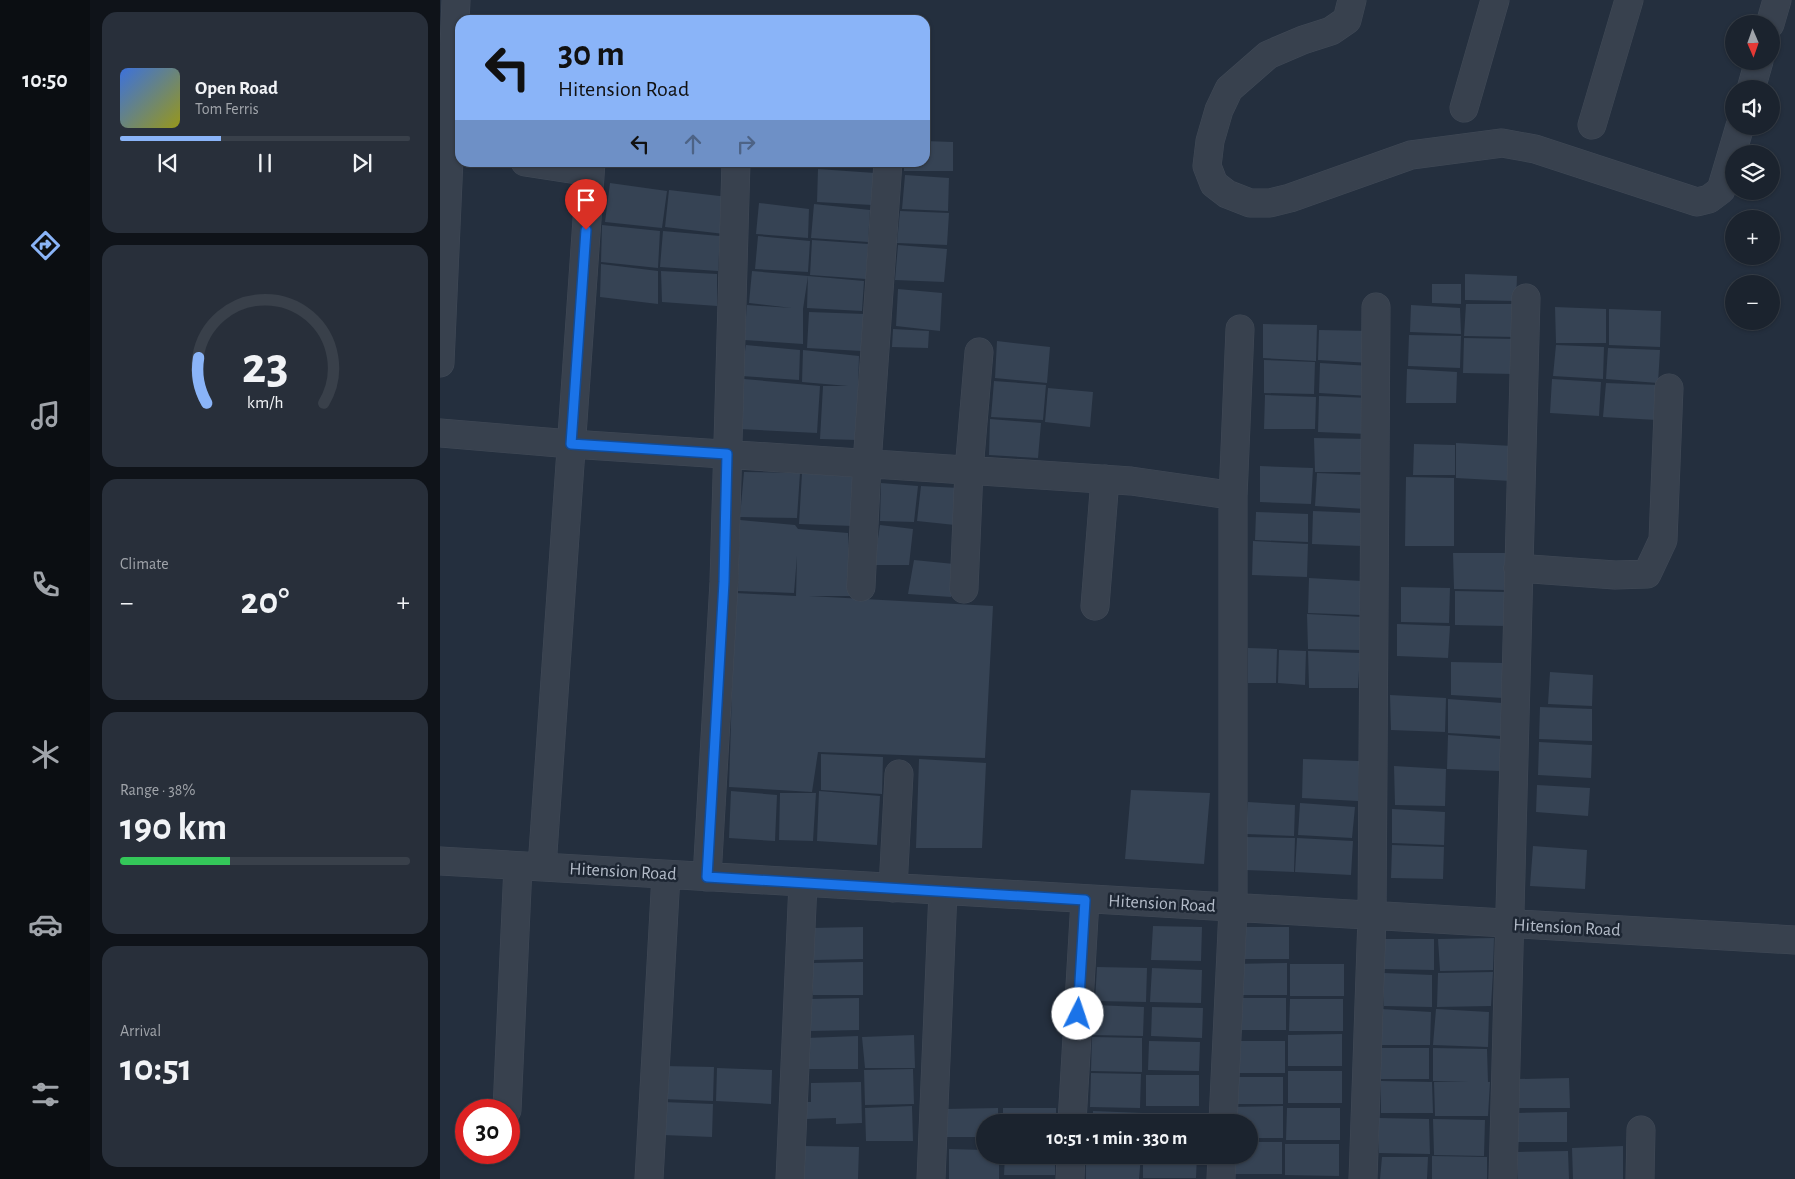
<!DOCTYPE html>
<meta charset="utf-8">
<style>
body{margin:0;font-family:"Alegreya Sans",sans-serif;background:#282f3a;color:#f1f3f6;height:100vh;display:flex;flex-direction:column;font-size:19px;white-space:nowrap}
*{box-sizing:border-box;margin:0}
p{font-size:16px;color:#a0a4aa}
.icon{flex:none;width:28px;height:28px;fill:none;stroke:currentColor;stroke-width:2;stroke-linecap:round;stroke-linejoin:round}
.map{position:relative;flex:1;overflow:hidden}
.details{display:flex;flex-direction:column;gap:12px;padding:12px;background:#0f1319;width:350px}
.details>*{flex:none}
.banner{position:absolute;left:15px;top:15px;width:475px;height:152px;border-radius:15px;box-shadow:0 1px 4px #0004,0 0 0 1px #39404a;background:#8ab4f8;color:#111;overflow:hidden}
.needle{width:32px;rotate:178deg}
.controls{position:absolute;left:1285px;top:15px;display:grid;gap:10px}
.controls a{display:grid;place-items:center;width:55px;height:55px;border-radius:50%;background:#1b232e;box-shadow:0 1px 4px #0004,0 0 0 1px #39404a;font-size:25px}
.speed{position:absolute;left:15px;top:1099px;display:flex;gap:10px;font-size:25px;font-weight:700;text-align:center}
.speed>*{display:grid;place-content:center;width:65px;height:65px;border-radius:50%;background:#1b232e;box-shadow:0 1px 4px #0004,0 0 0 1px #39404a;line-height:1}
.speed .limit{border:8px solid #d22;background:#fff;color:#111}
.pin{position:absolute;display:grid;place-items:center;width:42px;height:42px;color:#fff;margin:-51px -21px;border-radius:50% 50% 50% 0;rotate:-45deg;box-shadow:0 0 5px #0007}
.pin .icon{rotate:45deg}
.me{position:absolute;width:55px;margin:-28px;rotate:4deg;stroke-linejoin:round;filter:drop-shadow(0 0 4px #0008)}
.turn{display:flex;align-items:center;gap:18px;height:105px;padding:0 20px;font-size:22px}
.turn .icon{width:65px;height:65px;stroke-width:2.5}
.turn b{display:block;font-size:35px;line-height:42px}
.lanes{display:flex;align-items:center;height:48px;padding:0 20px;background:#0003;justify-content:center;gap:25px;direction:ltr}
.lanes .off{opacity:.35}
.big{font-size:38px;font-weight:600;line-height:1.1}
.details .tile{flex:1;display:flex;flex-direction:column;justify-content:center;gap:8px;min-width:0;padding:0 18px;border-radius:15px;background:#282f3a}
.details .dial{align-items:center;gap:0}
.dial svg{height:130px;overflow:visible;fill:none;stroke:#39404a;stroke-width:7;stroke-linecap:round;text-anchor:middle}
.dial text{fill:#f1f3f6;stroke:none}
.song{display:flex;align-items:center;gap:15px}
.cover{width:60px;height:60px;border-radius:8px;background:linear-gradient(135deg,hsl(220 70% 55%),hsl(60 70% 35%))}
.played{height:5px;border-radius:2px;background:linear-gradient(90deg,#8ab4f8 35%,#39404a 35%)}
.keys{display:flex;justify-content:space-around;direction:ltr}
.heat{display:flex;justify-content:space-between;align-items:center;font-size:28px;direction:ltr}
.charge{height:8px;border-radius:4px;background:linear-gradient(90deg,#34c759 38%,#39404a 0)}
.trip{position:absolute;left:536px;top:1114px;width:282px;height:50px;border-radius:25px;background:#1b232e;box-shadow:0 1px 4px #0004,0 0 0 1px #39404a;font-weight:600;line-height:50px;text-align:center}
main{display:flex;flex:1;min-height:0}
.tab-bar{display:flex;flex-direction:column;width:90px;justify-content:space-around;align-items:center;background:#0b0e12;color:#a0a4aa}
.tab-bar .icon{width:35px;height:35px}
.tab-bar .active{color:#8ab4f8}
.tab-bar b{font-size:22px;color:#f1f3f6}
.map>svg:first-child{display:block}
.building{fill:#364354}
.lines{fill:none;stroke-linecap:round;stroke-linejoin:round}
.street-casing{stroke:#414a57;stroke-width:29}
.street{stroke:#38414e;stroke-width:28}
.route-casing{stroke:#114b97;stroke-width:12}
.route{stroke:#1a73e8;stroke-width:9}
.labels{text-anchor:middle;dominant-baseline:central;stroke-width:5;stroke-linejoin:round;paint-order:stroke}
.street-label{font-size:18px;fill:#b4bcc9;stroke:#1d2633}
</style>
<main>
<nav class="tab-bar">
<b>10:50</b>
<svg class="icon active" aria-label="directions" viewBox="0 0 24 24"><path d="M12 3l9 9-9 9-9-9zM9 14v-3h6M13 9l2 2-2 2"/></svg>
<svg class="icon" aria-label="music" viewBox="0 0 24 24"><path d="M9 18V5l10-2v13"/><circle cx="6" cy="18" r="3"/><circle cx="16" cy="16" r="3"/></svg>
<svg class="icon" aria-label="phone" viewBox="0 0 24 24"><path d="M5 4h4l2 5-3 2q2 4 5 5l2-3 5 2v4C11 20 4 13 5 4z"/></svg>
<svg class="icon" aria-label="climate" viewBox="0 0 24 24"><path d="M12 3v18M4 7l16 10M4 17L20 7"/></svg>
<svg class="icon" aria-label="car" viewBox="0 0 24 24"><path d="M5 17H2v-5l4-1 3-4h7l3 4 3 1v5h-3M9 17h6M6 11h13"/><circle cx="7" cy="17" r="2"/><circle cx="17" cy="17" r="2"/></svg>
<svg class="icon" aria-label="filters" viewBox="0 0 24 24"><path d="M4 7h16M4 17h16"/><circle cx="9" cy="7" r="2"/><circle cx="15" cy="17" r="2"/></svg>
</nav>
<section class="details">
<div class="tile">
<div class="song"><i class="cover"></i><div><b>Open Road</b><p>Tom Ferris</p></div></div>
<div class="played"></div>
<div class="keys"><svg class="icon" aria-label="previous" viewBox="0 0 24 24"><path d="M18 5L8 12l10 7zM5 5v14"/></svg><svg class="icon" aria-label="pause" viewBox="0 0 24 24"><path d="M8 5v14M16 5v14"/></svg><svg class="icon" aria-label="next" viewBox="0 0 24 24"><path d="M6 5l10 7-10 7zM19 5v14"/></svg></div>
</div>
<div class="tile dial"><svg viewBox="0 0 100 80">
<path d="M14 69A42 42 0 1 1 86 69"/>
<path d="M14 69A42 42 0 0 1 9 41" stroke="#8ab4f8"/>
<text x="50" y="56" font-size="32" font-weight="700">23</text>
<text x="50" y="72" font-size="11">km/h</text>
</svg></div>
<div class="tile"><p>Climate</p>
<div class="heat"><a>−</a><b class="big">20°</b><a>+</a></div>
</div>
<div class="tile"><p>Range · 38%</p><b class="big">190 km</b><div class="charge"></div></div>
<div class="tile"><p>Arrival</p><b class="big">10:51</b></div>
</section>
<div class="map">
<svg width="1355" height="1179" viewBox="0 0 1355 1179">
<rect width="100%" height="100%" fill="#242f3e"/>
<path class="building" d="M485,141L513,142V171H464V162H485Z
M378,169L435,173L432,205L377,202Z
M465,175L509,178L508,211L462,209Z
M170,183L227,191L222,228L165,222Z
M229,190L288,197L284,234L225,227Z
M319,203L369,209L368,238L316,234Z
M374,204L430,210L428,242L371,238Z
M460,211L509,213L507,245L457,243Z
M162,225L220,231L218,268L161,262Z
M223,231L280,236L278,271L220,267Z
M318,236L370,241L368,272L315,269Z
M372,240L428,244L426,279L370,275Z
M458,245L507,249L504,282L455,280Z
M161,264L218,271V304L160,297Z
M221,271L277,274V306L222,302Z
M312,271L368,276L363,309V344L304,340L307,305L352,308L309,303Z
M1025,274L1077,276L1076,301L1025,300Z
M368,276L424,281L422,311L367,308Z
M992,284H1021V304L992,303Z
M458,289L502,293L500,331L456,326Z
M1026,304H1077L1076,337L1024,336Z
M971,305L1020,308L1021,334L970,332Z
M1115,307L1166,309V343H1116Z
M1169,309L1221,311L1220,347L1169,345Z
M369,312L425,314L422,351L367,348Z
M823,324L877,325L876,361L823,358Z
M453,329L489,331L488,348L452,347Z
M879,330L932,331L931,363L878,360Z
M969,335L1021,336L1020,368L968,366Z
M1024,338L1075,339L1074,374L1023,373Z
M557,341L610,347L607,383L555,378Z
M306,345L360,350L359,380L301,376Z
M1116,345L1164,347L1163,379L1113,376Z
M1168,348L1220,350L1218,383L1166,379Z
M363,350L419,356L418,387H421L417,440L380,439L383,386H408L362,382Z
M824,360L875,362L874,394L824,393Z
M880,363L931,366L930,396L879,393Z
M967,369L1017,372L1016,403H966Z
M304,379L380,386L377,433L299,429Z
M1112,379L1161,382L1159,416L1110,413Z
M554,381L606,385L603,420L551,417Z
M1166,383L1219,385L1217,420L1163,417Z
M608,388L653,392L650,427L605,422Z
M825,395L876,397L875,429H824Z
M879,396L930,398L928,434L878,432Z
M550,419L601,423L598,458L549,455Z
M874,438L927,439L926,472H875Z
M1016,443L1073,446L1071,481L1016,478Z
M974,444L1015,445V475H973Z
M820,466L873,468L871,504L820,502Z
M304,472L360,473L357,518L300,517Z
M362,473L416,474L413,526L359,524Z
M877,473L925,475L926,509L875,506Z
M966,477L1014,478V546H965Z
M441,483L478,486L474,522L440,521Z
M481,486L519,488L515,525L477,521Z
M873,511L923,513L922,546L872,544Z
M816,512L868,514V542L815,540Z
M300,520L355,525L358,529L408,533L411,596H369L553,606L545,758L378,752L372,792L289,787L295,593L356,596L357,556L354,593L298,591Z
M440,525L473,529L469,565H434Z
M813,541L868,544L867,577L812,575Z
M1013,553H1067L1066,590L1014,589Z
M474,560L514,564L511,597L468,594Z
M869,578L922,581L921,615L868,613Z
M961,587L1010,588L1009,623L961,622Z
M1015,591L1067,592L1066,626L1015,625Z
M867,614L923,617L922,650L868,649Z
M957,624L1010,626L1008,658L957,656Z
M808,648L837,649L836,683H808Z
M839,650L866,651L865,685L838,683Z
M868,651L920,653L918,688H869Z
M1011,662L1064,663L1063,698L1011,695Z
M1110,672L1153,675L1152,706L1108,704Z
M950,695L1006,698L1005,732L951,730Z
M1008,699L1062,703V736L1008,733Z
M1100,707L1152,709V741L1099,739Z
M1008,735L1061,739V771L1007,769Z
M1099,742L1152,745L1151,778L1098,775Z
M381,754L443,757L442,794L381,790Z
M479,759L546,763L542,848H476Z
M863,759L919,761L918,801L862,798Z
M954,766L1006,769L1005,806L955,805Z
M1097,785L1150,788L1148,816L1096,812Z
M691,790L770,793L764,864L685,859Z
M291,791L337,795L335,841L289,838Z
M379,791L440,796L437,845L377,841Z
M340,793H376L373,841L339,840Z
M808,802L855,805L854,836L806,834Z
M860,803L915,807L912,838L858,835Z
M952,809L1005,812L1004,845L952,843Z
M805,837L855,838L854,872L805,870Z
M857,838L913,841L911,875L855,872Z
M952,845L1004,847L1003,879L951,878Z
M1093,846L1147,850L1145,889L1090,886Z
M713,926L762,927L761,961L711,960Z
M423,927V959L373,960L370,928Z
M796,927H849V959H796Z
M1054,938L1053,970L1000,971L998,939Z
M942,939H994V970L942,969Z
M423,962V995H373L371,963Z
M847,963V995H793V964Z
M850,964H904V996H850Z
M657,967L707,968L706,1002L655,1001Z
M712,968L762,970L761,1003L710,1002Z
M1053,972L1051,1006L997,1007L998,973Z
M944,973L992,975V1007L944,1006Z
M419,998V1030L369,1031L367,999Z
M792,998H846V1030H792Z
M850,999H903V1031H849Z
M653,1005L704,1007L703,1036L652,1035Z
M712,1007L763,1008L762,1038L711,1036Z
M941,1009L991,1012L990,1045H939Z
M996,1009L1049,1012L1048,1047L993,1045Z
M902,1034V1066H848V1035Z
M474,1035L475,1068H425L422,1037Z
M418,1036V1069H368L366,1038Z
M652,1037L702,1038V1072L651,1071Z
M709,1041L760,1042L759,1071L708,1070Z
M792,1041H845V1073H791Z
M939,1048H989V1079H940Z
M993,1048L1047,1049L1048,1082H1050L1048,1116H995L994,1082H1028L993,1081Z
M224,1066L274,1067L273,1101L222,1099Z
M277,1068L332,1070L331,1104L276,1101Z
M473,1069L474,1104L425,1105L424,1070Z
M848,1071H902V1103H848Z
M651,1073L701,1074L700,1108L650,1107Z
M706,1075H759V1106H706Z
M790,1077H843V1104H790Z
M1129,1078L1130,1108H1079L1078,1079Z
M941,1081L992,1082L993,1113H941Z
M421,1082L422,1123L396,1124V1118L366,1119V1102H371V1083Z
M223,1102L273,1104L272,1137L223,1135Z
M472,1106L473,1141H426L425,1108Z
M843,1106V1138H810V1122H790V1107Z
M558,1108V1122H545V1137H505V1109Z
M563,1108H616V1122H563Z
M847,1108H900V1140H846Z
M653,1111L703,1113V1122H653Z
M1127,1112V1142H1077L1076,1113Z
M707,1115H760V1122H707Z
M939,1118L989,1119L990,1154L939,1153Z
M993,1119L1045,1120L1044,1156L994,1155Z
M810,1142H842V1174H789V1155H810Z
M845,1144H899V1176L845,1175Z
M364,1146L419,1147L418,1179H364Z
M1183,1146V1179H1133L1132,1148Z
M509,1149L545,1150V1155H559V1179H509Z
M1128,1151L1129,1179H1078L1077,1152Z
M565,1155H615V1175H564Z
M646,1155H701L699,1179H646Z
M703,1155H757L756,1178H703Z
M992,1156L1047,1157V1179H992Z
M942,1157H988L987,1179H940Z"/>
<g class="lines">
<g class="street-casing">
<path id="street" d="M912,0L907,20L891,31L863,40L828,55L789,89L779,110L770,141L767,166L774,184L787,194L810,203H830L850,198L971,155L1062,143L1095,149L1257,202L1269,199L1281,190L1300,126
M1330,24L1337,0
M1311,89L1319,61
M1024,108L1055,0
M1152,125L1189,0
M85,162L150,172
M0,363L16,0
M0,433L131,444L691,481L789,495L793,497
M1078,568L1175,575L1207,574L1223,540L1229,388
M421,587L427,464L448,162
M524,589L529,470L539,352
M655,606L665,479
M0,861L1355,940
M102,867L151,162
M267,877L284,582L296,162
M453,888L459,774
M67,1110L78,866
M632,1122L645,900
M783,1122L793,909V497L800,329
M209,1179L226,875
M350,1179L363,883
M491,1179L503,891
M630,1179L631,1155
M781,1179L782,1155
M923,1179L932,917L936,307
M1063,1179L1086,298
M1200,1179L1201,1130"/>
</g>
<use href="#street" class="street"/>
</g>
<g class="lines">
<g class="route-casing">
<path id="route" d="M146,230L131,444L287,454L284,582L267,877L645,900L638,1014"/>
</g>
<use href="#route" class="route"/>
</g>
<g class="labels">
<g class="street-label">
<text transform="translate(183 872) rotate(3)">Hitension Road</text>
<text transform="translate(722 904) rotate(3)">Hitension Road</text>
<text transform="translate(1127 928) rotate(3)">Hitension Road</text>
</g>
</g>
</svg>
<div class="controls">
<a><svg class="needle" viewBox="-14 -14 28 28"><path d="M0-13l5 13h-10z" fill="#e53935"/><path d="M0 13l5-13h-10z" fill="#a0a4aa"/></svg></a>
<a><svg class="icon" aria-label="sound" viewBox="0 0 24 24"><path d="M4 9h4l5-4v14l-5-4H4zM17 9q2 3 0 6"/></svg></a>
<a><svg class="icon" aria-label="layers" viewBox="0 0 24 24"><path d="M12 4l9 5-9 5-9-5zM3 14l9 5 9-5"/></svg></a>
<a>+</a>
<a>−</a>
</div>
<div class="speed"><div class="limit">30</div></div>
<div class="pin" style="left:146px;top:230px;background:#d93025"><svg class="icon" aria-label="arrive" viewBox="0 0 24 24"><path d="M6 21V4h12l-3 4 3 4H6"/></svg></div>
<svg class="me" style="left:638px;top:1014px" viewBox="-20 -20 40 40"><circle r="19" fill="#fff"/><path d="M0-13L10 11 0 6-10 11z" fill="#1a73e8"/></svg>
<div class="trip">10:51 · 1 min · 330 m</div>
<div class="banner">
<div class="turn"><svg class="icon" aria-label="left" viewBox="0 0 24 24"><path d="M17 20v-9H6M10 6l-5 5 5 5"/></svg><div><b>30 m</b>Hitension Road</div></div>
<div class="lanes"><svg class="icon" aria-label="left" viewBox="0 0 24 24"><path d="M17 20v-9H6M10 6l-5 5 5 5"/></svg><svg class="icon off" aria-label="ahead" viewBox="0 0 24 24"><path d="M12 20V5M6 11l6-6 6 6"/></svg><svg class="icon off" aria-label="right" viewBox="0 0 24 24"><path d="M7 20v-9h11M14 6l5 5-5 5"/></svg></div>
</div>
</div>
</main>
